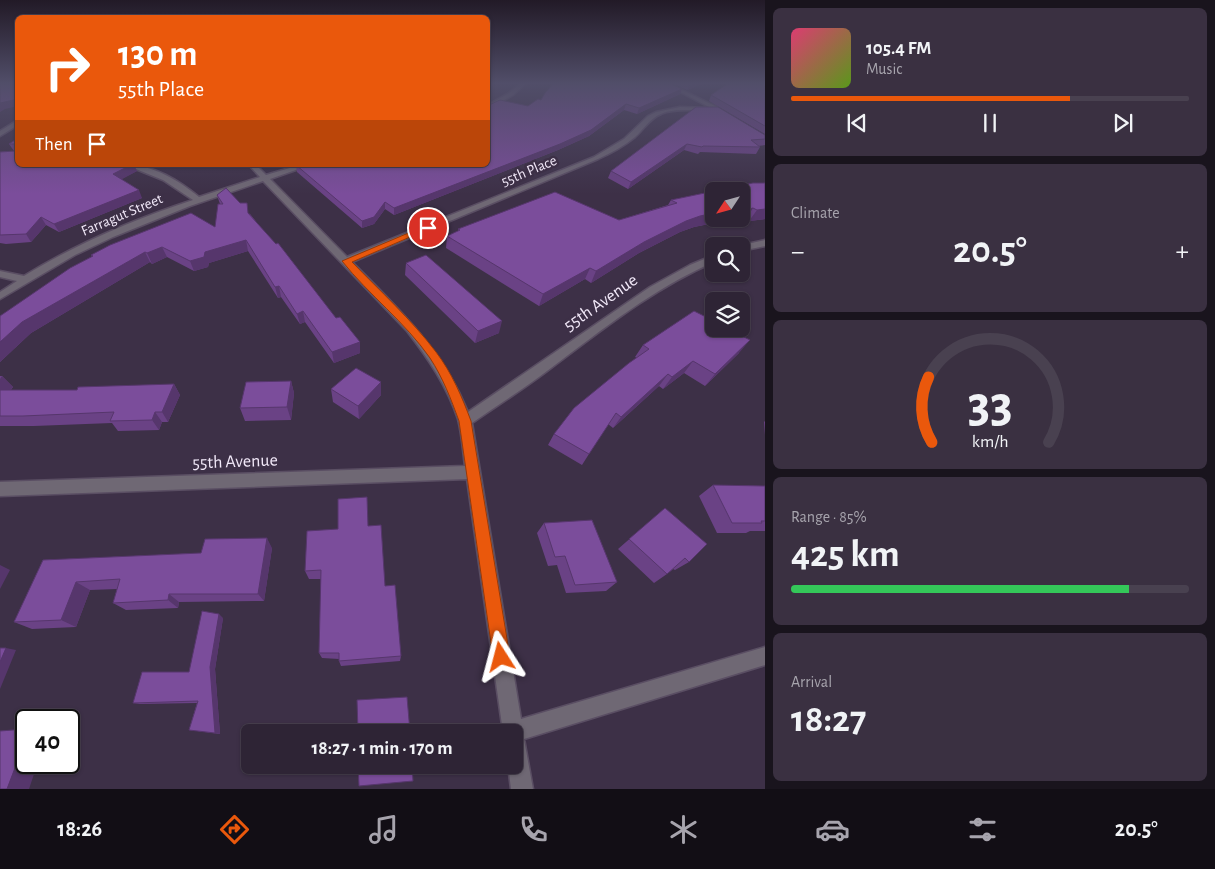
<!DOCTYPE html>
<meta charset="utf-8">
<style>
body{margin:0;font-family:"Alegreya Sans",sans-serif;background:#3a3041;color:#f1f3f6;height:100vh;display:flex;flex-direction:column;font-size:19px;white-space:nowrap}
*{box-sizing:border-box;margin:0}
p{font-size:16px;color:#a7a4ad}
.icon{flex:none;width:28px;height:28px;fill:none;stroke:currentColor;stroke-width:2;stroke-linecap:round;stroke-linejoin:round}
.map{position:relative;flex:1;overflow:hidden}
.details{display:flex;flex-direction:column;gap:8px;padding:8px;background:#19141d;width:450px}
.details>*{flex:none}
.guide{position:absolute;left:15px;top:15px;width:475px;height:152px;border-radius:8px;box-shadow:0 1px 4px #0004,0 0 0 1px #494150;background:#ea580c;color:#fff;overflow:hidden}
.needle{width:32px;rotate:234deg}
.controls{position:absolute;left:705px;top:182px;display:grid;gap:10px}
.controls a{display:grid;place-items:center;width:45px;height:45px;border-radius:8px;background:#2e2435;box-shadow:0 1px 4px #0004,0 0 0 1px #494150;font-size:25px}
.speed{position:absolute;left:15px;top:709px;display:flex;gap:10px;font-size:25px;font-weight:700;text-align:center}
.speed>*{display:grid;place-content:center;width:65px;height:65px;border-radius:50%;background:#2e2435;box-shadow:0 1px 4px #0004,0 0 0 1px #494150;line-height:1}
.speed .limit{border:2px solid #111;border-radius:8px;background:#fff;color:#111}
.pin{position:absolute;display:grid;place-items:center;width:42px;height:42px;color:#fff;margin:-21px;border:2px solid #fff;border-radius:50%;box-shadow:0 1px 5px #0007}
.me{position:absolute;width:55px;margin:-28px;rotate:351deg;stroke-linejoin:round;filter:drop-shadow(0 0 4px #0008)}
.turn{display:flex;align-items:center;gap:18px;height:105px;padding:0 20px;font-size:22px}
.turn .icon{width:65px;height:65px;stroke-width:2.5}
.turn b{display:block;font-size:35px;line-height:42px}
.then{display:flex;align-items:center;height:48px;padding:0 20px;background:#0003;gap:10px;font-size:19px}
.big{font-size:38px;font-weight:700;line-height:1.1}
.details .card{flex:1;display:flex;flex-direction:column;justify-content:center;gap:8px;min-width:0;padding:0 18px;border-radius:8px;background:#3a3041}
.details .dial{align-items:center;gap:0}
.dial svg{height:130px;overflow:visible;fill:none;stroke:#494150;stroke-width:7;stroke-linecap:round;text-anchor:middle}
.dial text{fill:#f1f3f6;stroke:none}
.song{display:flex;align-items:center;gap:15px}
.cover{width:60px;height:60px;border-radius:8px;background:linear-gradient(135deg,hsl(340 70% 55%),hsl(90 70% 35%))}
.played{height:5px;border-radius:2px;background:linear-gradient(90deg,#ea580c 70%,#494150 70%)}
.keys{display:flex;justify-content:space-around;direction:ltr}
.heat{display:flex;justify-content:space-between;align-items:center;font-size:28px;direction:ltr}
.charge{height:8px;border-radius:4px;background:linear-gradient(90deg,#34c759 85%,#494150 0)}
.trip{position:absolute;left:241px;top:724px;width:282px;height:50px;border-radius:8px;background:#2e2435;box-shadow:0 1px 4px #0004,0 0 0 1px #494150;font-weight:700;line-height:50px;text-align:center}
.menu{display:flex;height:80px;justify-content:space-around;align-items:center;background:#120e15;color:#a7a4ad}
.menu .icon{width:35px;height:35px}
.menu .active{color:#ea580c}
.menu b{font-size:22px;color:#f1f3f6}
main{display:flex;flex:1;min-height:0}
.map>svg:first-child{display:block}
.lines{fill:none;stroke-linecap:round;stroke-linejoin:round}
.minor-casing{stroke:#5a4e63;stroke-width:3}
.minor{fill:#6f6874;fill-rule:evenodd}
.wall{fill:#6a4285;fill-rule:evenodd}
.shaded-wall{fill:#56366c}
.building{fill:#7b4d9b;stroke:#56366c}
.route{fill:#ea580c;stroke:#983908}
.labels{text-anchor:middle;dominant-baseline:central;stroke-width:5;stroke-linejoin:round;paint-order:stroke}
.far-street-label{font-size:15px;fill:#f2e9f9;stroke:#3d3047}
.street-label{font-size:18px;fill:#f2e9f9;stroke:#3d3047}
</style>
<main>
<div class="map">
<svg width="765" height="789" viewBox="0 0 765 789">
<rect width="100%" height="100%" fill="#3d3047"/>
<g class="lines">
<g class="minor-casing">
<path id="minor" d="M520,84H525L513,95L488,109V105L509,93Z
M665,84H670L717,107C702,114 679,106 661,114C650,118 644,129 635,137C624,146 611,153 598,159L352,262C398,308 443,351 468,412L650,287L690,265L714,255V262C654,288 603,329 551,368C525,388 498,405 472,423L521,719L765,647V665L524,739L533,789H511L508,765H515V732H503L467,479L0,496V482L465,466C463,451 462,434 458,419C447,386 428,358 407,331L263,181L190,206L113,237L75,255L0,299V292L17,281L0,277V271L24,276C76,244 135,219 193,200L163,180L126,165C154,165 178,180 199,197L260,177L249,165H256L266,175L300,165H310L270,179L347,257L594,157L624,139L648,116L656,112L680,107L711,108Z
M18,120V125L0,136V131Z
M765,240V246L741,251V246H738Z"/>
</g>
<use href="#minor" class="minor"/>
</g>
<path class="wall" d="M674,84H702L687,90Z
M765,84V134L709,101L711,95Z
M682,89L680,94L637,114L624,110L589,136L558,150L394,215L385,209L374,224L362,228L297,172L296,165L488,97L489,105L528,106L541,100Z
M696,107L765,135V145L758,146L760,147L756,154L700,152L698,154L684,150L628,189L608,178L611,171Z
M18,138V165H134L137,171L121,179L142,198L59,232L46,225L31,242L6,244L0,243V152L14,151L9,144Z
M753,183L765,219L749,221L746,219L713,227L709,224L694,227L680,232L639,253L591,283L585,279L539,306L446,248L447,236L458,231V229L619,220L668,205L671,200ZM714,191L741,219H714Z
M217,195L250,214L360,353L334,363L305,322L300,324L281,297L278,298L248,251L209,263L208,267L194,271L167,257L152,264L150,262L31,333L0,362V316L92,257L91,255L215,227L220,204Z
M406,263L499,333L475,343L405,275Z
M643,345L739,353L705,386L684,373L663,389L659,386L613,428L608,424L582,465L548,445L554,434L637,358L635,357Z
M0,376H2L13,387L11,390H77L174,384L180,395L168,422H162L159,430L118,431L112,423L34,426H0Z
M291,381L294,393L291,420L245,421L240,408Z
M381,382V395L359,419L333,402L331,389Z
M765,421V435L764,422Z
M713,485L765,486V531H750L746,533H717L699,496Z
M665,508L689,562L675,570L673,569L667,574L654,583L618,549Z
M544,523L617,582L606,591L566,593L557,565L548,566L537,533Z
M368,526L385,586L401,656L400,661L341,666L339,661V659L322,658L319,653L321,579H309L305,571L338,529Z
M272,548L264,601L179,602L178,608L126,610L113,603L117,589L90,590L76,627L32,629L14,622L43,560L201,553Z
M223,618L215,669L220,734L189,730L197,703L140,704L133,703L189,672Z"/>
<path class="shaded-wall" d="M488,84H493L488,89Z
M693,84H702L687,90L690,85Z
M682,89L680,94L637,114L639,108Z
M18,99V106L5,109L0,112V103Z
M626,104L624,110L589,136L558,150L394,215V208Z
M687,144L684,150L628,189L631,182Z
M131,165H134L137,171L117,182L113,174Z
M139,190L142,198L59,232L54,224Z
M385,202V209L374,224L362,228V221Z
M753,208L746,219L713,227L718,219H741V211Z
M765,209V219L749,221L757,210Z
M714,213V216L709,224L694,227L680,232L639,253L591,283L596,271L644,242L686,221L700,216Z
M41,217L46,225L31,242L26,234Z
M246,240L248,251L209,263L208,267L194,271L190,261L205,252Z
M162,247L167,257L152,264L147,253Z
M145,252L150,262L31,333L0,362V342L22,322Z
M590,268L585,279L539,306L543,294Z
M279,286L281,297L278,298L275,287Z
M303,311L305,322L300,324L297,314Z
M502,321L499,333L475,343L478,331Z
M750,340L739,353L705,386L715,374Z
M360,342V353L334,363L332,352Z
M693,361L684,373L663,389L672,377Z
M668,374L659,386L613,428L621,417Z
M2,376L13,387L2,400L0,398V379Z
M291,381L294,393L291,420L287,407Z
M381,382V395L359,419L358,406Z
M174,384L180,395L168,422L162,412Z
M155,412L162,422L159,430L152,420Z
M267,538L272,548L264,601L258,594Z
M0,565L10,570L0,589Z
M76,582L90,590L76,627L61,620Z
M169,594L179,602L178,608L168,600Z
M219,614L223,618L215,669L220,734L215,733L210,667Z
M6,648L16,650L0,689V662Z
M26,739V762H38L29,789H7Z"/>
<path class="building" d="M0,84H18V99L0,103Z
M553,84H672L682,89L639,108L626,104L591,130L560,144L394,208L385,202L374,217L362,221L296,165H488V101L489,105L500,100L528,106L538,99L541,100L545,93Z
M727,84H765V126L711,95Z
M696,107H718L765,135V139L751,140L760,147L703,146L702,147L687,144L631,182L611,171Z
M18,138V165H131L113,174L139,190L54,224L41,217L26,234L0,235V152L15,151V144H9Z
M753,183H765V209L757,210L753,208L741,211V191H714V213L700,216L686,221L644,242L596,271L590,268L543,294L447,236L460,230L458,229L555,192L619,220L677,203L671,200Z
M226,188L240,203H247L248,213L276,244L278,243L336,318L340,317L360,342L332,352L303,311L297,314L279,286L275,287L246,240L205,252L204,257L190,261L162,247L147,253L145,252L22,322L0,342V316L70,268L93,256L91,255L110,245L191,213L215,227L218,204H223L217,195Z
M426,255L502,321L478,331L406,263Z
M694,311L714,321V329H728L750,340L715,374L693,361L672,377L668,374L621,417L616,413L589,454L554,434L574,408L629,363L649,349L643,345Z
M356,368L381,382L358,406L331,389Z
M291,381L287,407L240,408L246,382Z
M174,384L162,412H155L152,420L110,421L114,412L23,416H0V390H77L78,387Z
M713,485L765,486V521H761L762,523H732Z
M367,497L368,526L381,525L385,586L395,585L401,656L339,661V653H319L321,570L305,571L307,531L338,529V499Z
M665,508L707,544L689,562L685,558L667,574L629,539Z
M592,520L617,582L575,585L565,556L555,557L544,523Z
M267,538L258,594H169L168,600L113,603L120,579L76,582L61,620L14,622L43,560L201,553L205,539Z
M202,611L219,614L210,667L215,733L189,730L198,701L133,703L142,672H189Z
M0,648H6L0,662Z
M407,697L410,732H358L357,700Z
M26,729V739L7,789H0V731Z
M358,765H412L413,781L359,786Z"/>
<linearGradient id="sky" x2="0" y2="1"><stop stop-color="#221a27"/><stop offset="0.43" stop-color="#514e69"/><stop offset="1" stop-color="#514e69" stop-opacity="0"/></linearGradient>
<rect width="765" height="194" fill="url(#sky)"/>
<path class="route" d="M425,226L431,228L352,262C380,291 411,319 436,352C452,373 462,397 471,421L510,657L507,663L501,666L495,663L493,657L459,421C451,399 443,378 430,358C405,322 369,295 342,261Z"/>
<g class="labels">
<g class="far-street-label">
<text transform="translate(529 171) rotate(-23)">55th Place</text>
<text transform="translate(122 215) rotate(-23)">Farragut Street</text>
</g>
<g class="street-label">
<text transform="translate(601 303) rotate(-35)">55th Avenue</text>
<text transform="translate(235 462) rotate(-2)">55th Avenue</text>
</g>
</g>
</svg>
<div class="controls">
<a><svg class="needle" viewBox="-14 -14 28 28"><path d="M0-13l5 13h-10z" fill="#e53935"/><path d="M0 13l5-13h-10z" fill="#a7a4ad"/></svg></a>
<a><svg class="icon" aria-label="search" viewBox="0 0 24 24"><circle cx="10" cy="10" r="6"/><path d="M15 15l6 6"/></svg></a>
<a><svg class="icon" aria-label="layers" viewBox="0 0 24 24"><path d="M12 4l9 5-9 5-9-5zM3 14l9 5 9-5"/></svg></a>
</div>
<div class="speed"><div class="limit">40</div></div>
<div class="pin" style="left:428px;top:228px;background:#d93025"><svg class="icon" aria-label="arrive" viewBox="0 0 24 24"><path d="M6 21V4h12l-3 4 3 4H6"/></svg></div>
<svg class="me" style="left:501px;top:657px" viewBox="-20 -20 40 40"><path d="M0-17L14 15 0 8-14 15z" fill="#ea580c" stroke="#fff" stroke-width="4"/></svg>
<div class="trip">18:27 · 1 min · 170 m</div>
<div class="guide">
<div class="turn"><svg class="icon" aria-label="right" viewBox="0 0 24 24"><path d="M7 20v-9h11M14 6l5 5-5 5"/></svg><div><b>130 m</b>55th Place</div></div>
<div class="then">Then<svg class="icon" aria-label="arrive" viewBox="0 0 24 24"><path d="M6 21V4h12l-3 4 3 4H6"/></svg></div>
</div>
</div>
<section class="details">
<div class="card">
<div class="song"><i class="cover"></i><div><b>105.4 FM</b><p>Music</p></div></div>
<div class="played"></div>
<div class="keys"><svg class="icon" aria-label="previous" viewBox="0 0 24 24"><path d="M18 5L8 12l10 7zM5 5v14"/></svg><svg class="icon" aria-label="pause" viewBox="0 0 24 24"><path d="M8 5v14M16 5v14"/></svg><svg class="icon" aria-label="next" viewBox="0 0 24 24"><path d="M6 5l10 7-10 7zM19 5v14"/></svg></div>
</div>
<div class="card"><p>Climate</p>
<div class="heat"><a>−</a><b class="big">20.5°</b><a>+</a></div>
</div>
<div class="card dial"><svg viewBox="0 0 100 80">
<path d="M14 69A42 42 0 1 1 86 69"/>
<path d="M14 69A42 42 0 0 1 12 29" stroke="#ea580c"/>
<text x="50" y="56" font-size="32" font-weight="700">33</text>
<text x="50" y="72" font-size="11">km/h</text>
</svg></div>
<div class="card"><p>Range · 85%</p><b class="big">425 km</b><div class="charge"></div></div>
<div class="card"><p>Arrival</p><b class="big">18:27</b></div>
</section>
</main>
<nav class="menu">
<b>18:26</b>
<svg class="icon active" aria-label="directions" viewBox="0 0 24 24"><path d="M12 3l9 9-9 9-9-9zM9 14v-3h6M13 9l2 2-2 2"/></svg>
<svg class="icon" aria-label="music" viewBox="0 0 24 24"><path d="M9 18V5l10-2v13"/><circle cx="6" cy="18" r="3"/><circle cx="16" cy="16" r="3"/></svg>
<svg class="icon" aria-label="phone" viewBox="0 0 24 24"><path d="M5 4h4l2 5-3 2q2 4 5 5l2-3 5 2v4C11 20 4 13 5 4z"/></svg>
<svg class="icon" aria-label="climate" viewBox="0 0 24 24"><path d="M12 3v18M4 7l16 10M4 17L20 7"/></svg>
<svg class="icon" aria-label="car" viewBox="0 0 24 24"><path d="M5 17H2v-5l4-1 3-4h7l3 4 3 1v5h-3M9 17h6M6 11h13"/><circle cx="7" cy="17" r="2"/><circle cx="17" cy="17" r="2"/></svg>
<svg class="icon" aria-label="filters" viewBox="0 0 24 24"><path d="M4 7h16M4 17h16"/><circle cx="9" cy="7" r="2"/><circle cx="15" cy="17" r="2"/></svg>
<b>20.5°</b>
</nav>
